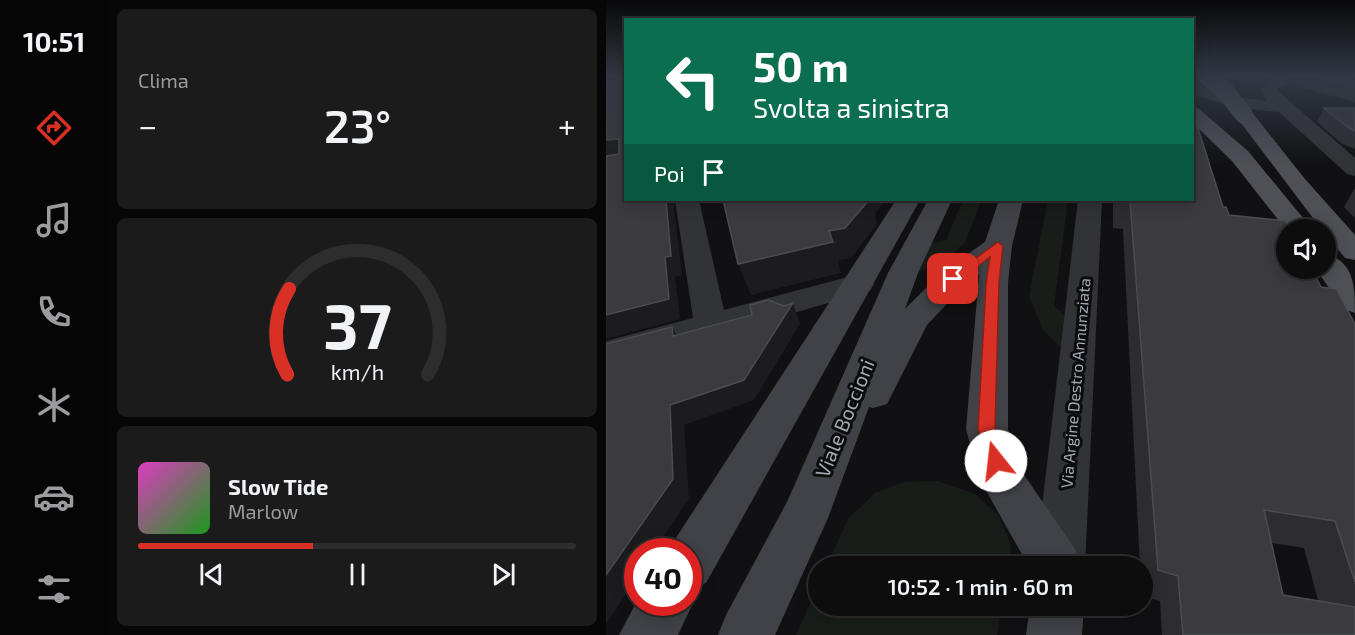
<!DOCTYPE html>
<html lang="it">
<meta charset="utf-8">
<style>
body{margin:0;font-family:"Exo 2",sans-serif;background:#1b1b1c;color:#f1f3f6;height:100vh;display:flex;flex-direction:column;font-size:22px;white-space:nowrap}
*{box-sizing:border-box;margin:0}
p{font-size:20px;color:#9a9c9e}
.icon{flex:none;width:33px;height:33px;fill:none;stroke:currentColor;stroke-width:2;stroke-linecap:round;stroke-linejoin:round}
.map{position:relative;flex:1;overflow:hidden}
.sheet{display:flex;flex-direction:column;gap:9px;padding:9px;background:#070708;width:498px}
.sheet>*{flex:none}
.banner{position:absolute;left:18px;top:18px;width:570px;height:183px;border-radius:0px;box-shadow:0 3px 15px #0003,0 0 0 2px #2d2d2e;background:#0b6e4f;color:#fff;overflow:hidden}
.buttons{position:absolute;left:670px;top:219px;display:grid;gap:12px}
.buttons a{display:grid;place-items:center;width:60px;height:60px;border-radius:50%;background:#0d0d0e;box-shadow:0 3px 15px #0003,0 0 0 2px #2d2d2e;font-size:30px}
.speed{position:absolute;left:18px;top:538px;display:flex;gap:12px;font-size:30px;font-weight:700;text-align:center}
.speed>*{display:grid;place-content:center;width:78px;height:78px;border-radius:50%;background:#0d0d0e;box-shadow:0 3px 15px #0003,0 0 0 2px #2d2d2e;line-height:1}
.speed .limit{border:9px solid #d22;background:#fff;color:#111}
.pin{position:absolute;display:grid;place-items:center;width:51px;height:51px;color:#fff;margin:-26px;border-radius:12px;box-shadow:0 3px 9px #0006}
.me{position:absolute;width:66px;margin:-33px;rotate:344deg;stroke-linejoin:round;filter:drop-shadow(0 0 4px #0008)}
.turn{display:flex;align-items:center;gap:21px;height:126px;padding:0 30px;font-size:27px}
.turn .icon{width:78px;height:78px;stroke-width:2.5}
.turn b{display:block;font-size:42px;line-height:51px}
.then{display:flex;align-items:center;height:57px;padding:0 30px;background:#0003;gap:12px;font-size:22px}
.big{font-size:45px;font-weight:600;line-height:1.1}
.sheet .card{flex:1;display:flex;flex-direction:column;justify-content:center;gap:9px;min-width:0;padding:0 21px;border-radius:9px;background:#1b1b1c}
.sheet .dial{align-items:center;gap:0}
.dial svg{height:156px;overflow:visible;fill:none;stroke:#2d2d2e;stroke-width:7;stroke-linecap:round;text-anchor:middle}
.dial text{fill:#f1f3f6;stroke:none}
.song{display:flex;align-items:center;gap:18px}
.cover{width:72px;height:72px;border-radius:9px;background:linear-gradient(135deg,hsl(310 70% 55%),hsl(120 70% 35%))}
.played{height:6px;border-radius:3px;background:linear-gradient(90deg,#d93025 40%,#2d2d2e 40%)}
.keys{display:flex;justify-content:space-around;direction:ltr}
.heat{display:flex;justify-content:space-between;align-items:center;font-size:33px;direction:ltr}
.trip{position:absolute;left:202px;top:556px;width:345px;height:60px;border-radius:30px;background:#0d0d0e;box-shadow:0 3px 15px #0003,0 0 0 2px #2d2d2e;font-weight:600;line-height:60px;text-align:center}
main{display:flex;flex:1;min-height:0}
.menu{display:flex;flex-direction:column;width:108px;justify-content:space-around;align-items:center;background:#050506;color:#9a9c9e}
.menu .icon{width:42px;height:42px}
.menu .active{color:#d93025}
.menu b{font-size:27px;color:#f1f3f6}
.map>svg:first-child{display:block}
.green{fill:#181d19}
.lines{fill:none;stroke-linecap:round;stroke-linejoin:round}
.street{fill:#323337;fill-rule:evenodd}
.secondary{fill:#404247;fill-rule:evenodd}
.primary{fill:#4e5056;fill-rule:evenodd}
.primary-bridge{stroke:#4e5056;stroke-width:18}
.wall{fill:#2d2d31;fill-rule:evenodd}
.shaded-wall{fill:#1c1c1f}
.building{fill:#3a3a3f;stroke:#4a4c51;stroke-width:1.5}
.route{fill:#d93025;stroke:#8d1f18;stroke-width:1.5}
.labels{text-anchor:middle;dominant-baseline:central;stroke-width:6;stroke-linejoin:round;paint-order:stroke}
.street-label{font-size:16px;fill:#a3a8b3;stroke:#0c0c0e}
.near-street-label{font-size:20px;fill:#a3a8b3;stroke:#0c0c0e}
</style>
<main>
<nav class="menu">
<b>10:51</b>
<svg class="icon active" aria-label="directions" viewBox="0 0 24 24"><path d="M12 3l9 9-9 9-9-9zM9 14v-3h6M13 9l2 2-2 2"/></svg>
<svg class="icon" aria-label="music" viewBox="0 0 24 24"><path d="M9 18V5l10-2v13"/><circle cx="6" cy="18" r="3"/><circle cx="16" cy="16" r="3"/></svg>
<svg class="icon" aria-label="phone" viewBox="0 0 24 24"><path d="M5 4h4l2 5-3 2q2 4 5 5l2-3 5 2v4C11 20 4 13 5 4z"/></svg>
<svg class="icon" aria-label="climate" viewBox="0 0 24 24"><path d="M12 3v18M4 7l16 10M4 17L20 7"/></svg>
<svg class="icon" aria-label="car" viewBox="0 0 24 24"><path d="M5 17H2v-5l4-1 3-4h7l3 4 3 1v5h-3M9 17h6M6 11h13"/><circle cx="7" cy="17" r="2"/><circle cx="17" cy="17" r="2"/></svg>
<svg class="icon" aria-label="filters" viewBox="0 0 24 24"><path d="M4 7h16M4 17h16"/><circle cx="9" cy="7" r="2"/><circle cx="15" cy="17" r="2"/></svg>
</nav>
<section class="sheet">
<div class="card"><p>Clima</p>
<div class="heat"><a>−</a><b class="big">23°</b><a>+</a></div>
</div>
<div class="card dial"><svg viewBox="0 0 100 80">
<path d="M14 69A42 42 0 1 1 86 69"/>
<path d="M14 69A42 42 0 0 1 15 25" stroke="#d93025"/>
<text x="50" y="56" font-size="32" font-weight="700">37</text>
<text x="50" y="72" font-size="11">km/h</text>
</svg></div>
<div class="card">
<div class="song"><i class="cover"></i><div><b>Slow Tide</b><p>Marlow</p></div></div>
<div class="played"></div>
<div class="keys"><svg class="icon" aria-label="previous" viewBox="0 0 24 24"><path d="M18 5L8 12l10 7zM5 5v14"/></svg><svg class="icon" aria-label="pause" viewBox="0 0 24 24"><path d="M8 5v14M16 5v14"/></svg><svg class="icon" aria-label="next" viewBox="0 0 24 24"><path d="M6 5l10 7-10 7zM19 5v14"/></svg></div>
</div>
</section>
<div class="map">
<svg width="749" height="635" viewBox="0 0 749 635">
<rect width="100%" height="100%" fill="#111113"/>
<path class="green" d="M357,200H376L358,244L336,262L304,275L319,245L340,240Z
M442,200H462L448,306L463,318L457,349L437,330L423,296Z
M332,481L369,494L392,515L405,545L402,567H220L242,519L269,493L298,482Z
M213,583V606H396L391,635H190Z"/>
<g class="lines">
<path class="street" d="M668,77H691C686,84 676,84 671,90L749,158V176L741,174L673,112L630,108L586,94V83L622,96L661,101L654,90L663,79Z
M69,200H93L118,310L253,274L264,277L268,284L264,291L0,367V341L87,318Z
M472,200H496L479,567H429Z"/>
<path class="secondary" d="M290,200H314L100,583L82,590V552H62L64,547Z
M322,200H346L312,273L299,309L336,272L379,242L393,200H417L406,246L402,283V429L414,469L469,549L476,567H423L373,478L360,429L373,274L358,286L321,325L281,404L267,408L263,407L222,518L169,635H112L120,615L181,502L282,273Z
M82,593L87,603L72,635H13L32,599V603H82Z
M424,606H478L476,635H420Z"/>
<path class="primary" d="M586,107L592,108L642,151L707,230L681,231L626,161L586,122Z
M638,109L645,111L699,179L749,235V260L739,258L720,235V230H716L629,115L631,111Z
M720,254C749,262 749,288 749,313L738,309L709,268H720Z"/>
<path class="primary-bridge" d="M602,77L619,91L638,115"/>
</g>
<path class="wall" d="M688,77H749V102L685,85Z
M718,108H749V149L735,143L711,122Z
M748,189H749V218L738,207Z
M507,200H586L617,207L623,215L715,287L749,324V635H556L554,601L537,596V567H534L517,229L507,228ZM666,543L698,548L712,600L677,595Z"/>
<path class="shaded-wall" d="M0,77H19L20,82L0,84Z
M13,139L20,156L0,157V140Z
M60,200H68H67L76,275L69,277L74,319L0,339V315L59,257Z
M257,200H280L269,213L271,224L245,258L232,261L235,273L145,295L132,264L223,231Z
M187,303L194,324L148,400L78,425L83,498L47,552H32V576L0,624V575L64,405Z
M66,327L78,347L67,336Z"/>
<path class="building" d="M15,77H20V200H60L65,256L59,257L63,299L0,315V156L13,154V139L0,140V82L15,80Z
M709,77H749V87Z
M718,108H749V131L743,128Z
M586,109L617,207H620L623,215L680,221L684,230H681V268H705L715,287L730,289L749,324V582L729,521L658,510L677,595L749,607V635H577L572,576L552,570L524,200H586Z
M117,200H263L239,228L223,231L227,242L132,264Z
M162,300L178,306L187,303L138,380L64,405L67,479L0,575V344L66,327L67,336L146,315L144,305Z"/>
<linearGradient id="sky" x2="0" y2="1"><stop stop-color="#09090a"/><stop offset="0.46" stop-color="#323844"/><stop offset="1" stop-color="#323844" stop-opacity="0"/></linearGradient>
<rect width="749" height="166" fill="url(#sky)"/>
<path class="route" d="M392,242L397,246L393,283L389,429L399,461L396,467L390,469L384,467L372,429L380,283L384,257L352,282H343L341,279Z"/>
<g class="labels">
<g class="street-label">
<text transform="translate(469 383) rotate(-85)">Via Argine Destro Annunziata</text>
</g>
<g class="near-street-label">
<text transform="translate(238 418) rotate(-68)">Viale Boccioni</text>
</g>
</g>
</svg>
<div class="buttons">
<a><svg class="icon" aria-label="sound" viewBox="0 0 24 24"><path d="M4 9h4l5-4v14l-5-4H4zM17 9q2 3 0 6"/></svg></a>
</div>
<div class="speed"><div class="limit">40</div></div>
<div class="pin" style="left:347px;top:279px;background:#d93025"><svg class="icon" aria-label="arrive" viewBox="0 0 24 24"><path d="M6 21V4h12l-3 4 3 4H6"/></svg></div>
<svg class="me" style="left:390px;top:461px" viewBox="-20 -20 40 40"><circle r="19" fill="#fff"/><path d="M0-13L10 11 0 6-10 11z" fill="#d93025"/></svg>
<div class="trip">10:52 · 1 min · 60 m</div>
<div class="banner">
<div class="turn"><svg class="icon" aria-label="left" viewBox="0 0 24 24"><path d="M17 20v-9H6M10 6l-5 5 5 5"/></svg><div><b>50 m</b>Svolta a sinistra</div></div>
<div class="then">Poi<svg class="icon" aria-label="arrive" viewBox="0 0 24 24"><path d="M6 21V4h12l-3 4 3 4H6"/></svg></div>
</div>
</div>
</main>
